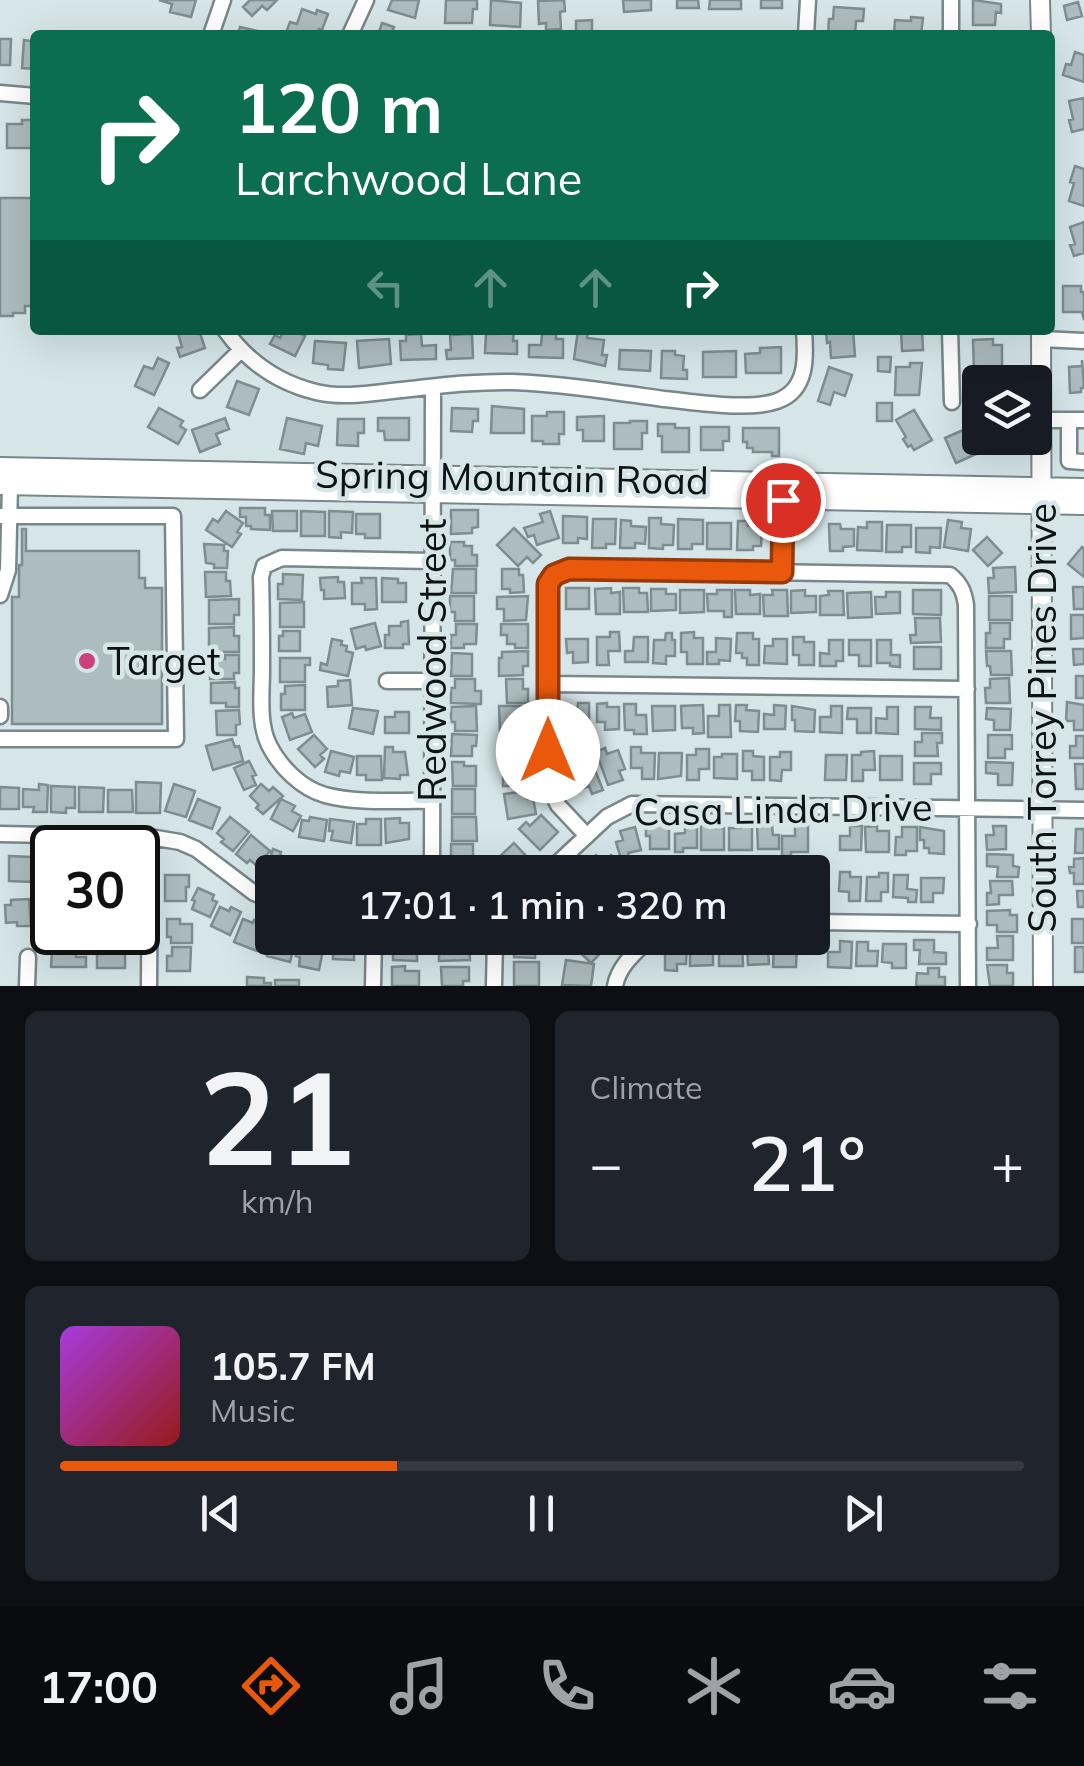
<!DOCTYPE html>
<meta charset="utf-8">
<style>
body{margin:0;font-family:Mulish,sans-serif;background:#20242c;color:#f1f3f6;height:100vh;display:flex;flex-direction:column;font-size:38px;white-space:nowrap}
*{box-sizing:border-box;margin:0}
p{font-size:32px;color:#9ea1a6}
.icon{flex:none;width:55px;height:55px;fill:none;stroke:currentColor;stroke-width:2;stroke-linecap:round;stroke-linejoin:round}
.map{position:relative;height:986px;overflow:hidden}
.side{display:flex;flex-direction:column;gap:25px;padding:25px;background:#0d0f14;flex:1}
.side>*{flex:none}
.hud{position:absolute;left:30px;top:30px;width:1025px;height:305px;border-radius:10px;box-shadow:0 10px 40px #0002;background:#0b6e4f;color:#fff;overflow:hidden}
.buttons{position:absolute;left:962px;top:365px;display:grid;gap:20px}
.buttons a{display:grid;place-items:center;width:90px;height:90px;border-radius:10px;background:#171b24;box-shadow:0 10px 40px #0002;font-size:50px}
.speed{position:absolute;left:30px;top:825px;display:flex;gap:20px;font-size:50px;font-weight:700;text-align:center}
.speed>*{display:grid;place-content:center;width:130px;height:130px;border-radius:50%;background:#171b24;box-shadow:0 10px 40px #0002;line-height:1}
.speed .limit{border:5px solid #111;border-radius:15px;background:#fff;color:#111}
.pin{position:absolute;display:grid;place-items:center;width:85px;height:85px;color:#fff;margin:-42px;border:5px solid #fff;border-radius:50%;box-shadow:0 2px 10px #0007}
.me{position:absolute;width:110px;margin:-55px;rotate:0deg;stroke-linejoin:round;filter:drop-shadow(0 0 8px #0008)}
.turn{display:flex;align-items:center;gap:35px;height:210px;padding:0 40px;font-size:45px}
.turn .icon{width:130px;height:130px;stroke-width:2.5}
.turn b{display:block;font-size:70px;line-height:85px}
.lanes{display:flex;align-items:center;height:95px;padding:0 40px;background:#0003;justify-content:center;gap:50px;direction:ltr}
.lanes .off{opacity:.35}
.big{font-size:75px;font-weight:600;line-height:1.1}
.side .widget{flex:1;display:flex;flex-direction:column;justify-content:center;gap:15px;min-width:0;padding:0 35px;border-radius:15px;background:#20242c}
.side .dial{align-items:center;gap:0}
.dial b{font-size:130px;line-height:1}
.song{display:flex;align-items:center;gap:30px}
.cover{width:120px;height:120px;border-radius:15px;background:linear-gradient(135deg,hsl(280 70% 55%),hsl(0 70% 35%))}
.played{height:10px;border-radius:5px;background:linear-gradient(90deg,#ea580c 35%,#363941 35%)}
.keys{display:flex;justify-content:space-around;direction:ltr}
.heat{display:flex;justify-content:space-between;align-items:center;font-size:55px;direction:ltr}
.side .tiles{flex:1;display:grid;gap:25px;grid-template-columns:1fr 1fr}
.widget:last-child{grid-column:span 2}
.trip{position:absolute;left:255px;top:855px;width:575px;height:100px;border-radius:10px;background:#171b24;box-shadow:0 10px 40px #0002;font-weight:600;line-height:100px;text-align:center}
.dock{display:flex;height:160px;justify-content:space-around;align-items:center;background:#090b0e;color:#9ea1a6}
.dock .icon{width:70px;height:70px}
.dock .current{color:#ea580c}
.dock b{font-size:45px;color:#f1f3f6}
.map>svg:first-child{display:block}
.building{fill:#adbcbf;stroke:#7e8d90;stroke-width:2.5}
.lines{fill:none;stroke-linecap:round;stroke-linejoin:round}
.minor-casing{stroke:#78878a;stroke-width:19}
.major-casing{stroke:#78878a;stroke-width:22}
.minor{stroke:#fff;stroke-width:14}
.major{stroke:#fff;stroke-width:18}
.route-casing{stroke:#983908;stroke-width:25}
.route{stroke:#ea580c;stroke-width:18}
.poi-dot{fill:#ca417c;stroke:#d5e5e8;stroke-width:4}
.labels{text-anchor:middle;dominant-baseline:central;stroke-width:9;stroke-linejoin:round;paint-order:stroke}
.street-label{font-size:38px;fill:#0d1213;stroke:#d5e5e8}
.poi-label{font-size:38px;fill:#0d1213;stroke:#d5e5e8;text-anchor:start}
</style>
<div class="map">
<svg width="1084" height="986" viewBox="0 0 1084 986">
<rect width="100%" height="100%" fill="#d5e5e8"/>
<path class="building" d="M159,0H196L191,17L170,12L172,4Z
M250,0H277L267,10L262,6L252,16L243,7Z
M392,0H419L415,18L388,10Z
M446,0H477V9H473L472,23H445Z
M491,0L521,3L520,27L490,25Z
M564,0L565,11L560,12L561,29L546,30V23L539,24L538,1Z
M623,0H651V10L624,12Z
M677,0H698L699,8H677Z
M710,0H741V9H709Z
M761,0H782V8H761Z
M973,0L1001,4V13L996,12L995,25H973Z
M1078,2L1082,16L1067,20L1064,6Z
M834,7L864,9L863,21H856L855,35H828L829,19H833Z
M302,9L316,14L317,10L328,14L322,30L319,29L316,35H293L286,33L290,22L297,24Z
M911,17L923,18L921,35H894L895,20L911,21Z
M592,20V33L576,34V21Z
M382,23L394,27L391,35H378Z
M240,27L262,32L261,35H238Z
M0,39H11L10,65H0Z
M24,40L31,41V46H35V69L22,68Z
M1075,52L1084,55V82L1063,75L1066,64L1071,65Z
M1084,98V129L1072,132L1069,120L1073,119L1069,101Z
M22,120H35L34,148H7V124H22Z
M1075,166L1084,169V206L1069,201L1074,183L1070,182Z
M0,198H35V306H25V313H13V316H0Z
M1084,222V253L1074,256L1070,245L1075,244L1070,227Z
M1063,286H1081V292H1084V320L1082,312H1063Z
M188,330H199L205,348L180,357L177,348L182,347L178,333Z
M284,330H300L299,333L305,336L295,356L270,344L275,335L280,338Z
M496,330H514L513,341H517V354L485,353L486,334H496Z
M578,330L588,331L587,338L604,340L602,355H607L605,366L574,359Z
M826,330H853L855,356L831,358L830,342L827,343Z
M901,330H922L923,350L902,351Z
M421,334L422,346L436,345V359L401,360L400,341H406V335Z
M472,334L473,358L447,359L446,350H451L450,335Z
M542,334H556V339H563V358L529,357V345H541Z
M389,339L391,364L359,368L357,341Z
M993,339V345H1002V371L974,372L973,340Z
M315,341L346,343L343,370L328,369V365L313,363Z
M781,347V373H746L745,354L760,353V348Z
M620,350L651,351L650,371L619,369Z
M662,351H675V355L684,356L683,370H687V379L661,378Z
M736,351V377H703V352Z
M878,357H891L890,372L878,371Z
M158,358L169,363L154,395L135,386L144,366L153,369Z
M1082,360L1084,388H1081V392L1070,393L1069,367L1082,366Z
M910,363H922L919,395H895L896,367H910Z
M829,367L852,375L845,396L834,392L830,405L818,401Z
M237,381L259,389L249,415L227,407Z
M877,403H892V421H877Z
M492,406L524,409V433H491Z
M159,408L183,421L180,426L186,430L178,444L148,427Z
M452,408L478,409V421H473L472,432L451,431Z
M914,410L932,440L914,450L911,445L908,447L903,439L906,437L896,420Z
M547,412H564V434H559V444H543V441H532V416H547Z
M604,416V441H583V430H577V417Z
M225,418L229,429L216,434L220,444L200,452L192,430Z
M287,418L322,426L318,446L306,443L304,454L280,449Z
M378,418H409V440H385L384,431H378Z
M338,419H364V433H358V446L337,445Z
M630,421H647V433H642V449H614V423H630Z
M658,424H675V428H689V452H662V436H658Z
M701,427H729V441H723V450H701Z
M970,427L974,438L970,440L976,454L956,463L945,438Z
M743,428H779V456H772V452H753V448H747V442H743Z
M240,508H265V515H270V530L251,529V526H246V517H240Z
M451,510H478V527L472,528V533L451,534Z
M226,511L243,523L237,532L241,534L232,547L206,530L213,519L218,522Z
M272,511H297V531H273Z
M301,511L325,512V536H301Z
M329,511L353,512L352,533L341,532V538L329,537Z
M550,511L559,538L537,545L534,535L528,537L524,528L543,522L540,514Z
M356,514H380V538H365V534H356Z
M563,516L587,517V539L578,538V543H563Z
M649,518H661V524L674,525L673,545H663V549L649,548Z
M593,519H616L615,544H606V548H592Z
M678,519L703,520V544H692V549H678Z
M621,520L631,521V526L646,527L645,544L635,543V548H620Z
M948,520L962,522L961,528L971,529L968,551L944,547Z
M738,521H748V526H762L761,546H753V550H737Z
M867,522H882V551L857,550L858,527L867,528Z
M707,523H731V549H707Z
M829,524H840L841,529H854V546L843,547V551H830Z
M887,525H911V547H902V552H886Z
M514,528L541,555L533,563L527,557L518,566L497,545Z
M916,528H941L940,548L930,547V553L916,552Z
M22,529H26V551H139V578H145V588H162V724H12V597H19V565H22Z
M987,537L1002,553L988,566L973,550Z
M450,542H464V546H472V555H477V566H455V560H450Z
M204,544L224,545V551H228L227,568H214V564L206,563Z
M1082,547L1084,549V577L1068,564Z
M1015,567L1016,592L989,593L988,578H994L993,568Z
M453,569H476V593H451Z
M502,569H519V575H523L524,592L510,593V589H502Z
M205,572H226V581H230L231,596L206,597Z
M283,574L303,575L302,600L278,599V584H283Z
M338,577V582H344L345,598L324,599V590H321L320,578Z
M361,578H376L377,609L365,610V604H352V583H362Z
M382,578L398,579V583H406V602H382Z
M1073,587H1084V609H1074Z
M566,588H589V609H566Z
M611,588V593L620,592V614H596L595,589Z
M623,588H639V593H647L648,612H624Z
M651,589H666V594H676V610L651,611Z
M680,590H704V612L680,613Z
M717,590H732V617H724V611H708L707,594H717Z
M735,590H750V595L760,594V614H736Z
M772,590H787L788,616H764L763,595H773Z
M805,590V596H816V612L791,613V591Z
M913,590H941V615L913,614Z
M828,591H843L844,615H820V596L829,595Z
M871,592L872,617L848,618L847,593Z
M886,592H900V613L876,614L875,597H886Z
M450,596H474V621H455V612H450Z
M528,596L526,620L504,621V609H497V597Z
M989,596H1012V620H989Z
M239,599V615H234V624H209V600Z
M304,602V627H280V603Z
M1071,615H1084V638L1071,639Z
M915,618H940L941,642L911,643L910,635H916Z
M408,621L409,644H403V648H385V635H389V626H401V622Z
M375,623L381,646L366,650L365,646L356,649L351,629Z
M990,623H1010V639H1004V648H986V633H990Z
M456,624H477L476,644H464V648H451V635H456Z
M501,624H528V648H515V644H507V635H501Z
M234,627V636H239V652H209V628Z
M283,631H300V651H279V636H283Z
M610,632H619L620,651H608L609,665H597V637H610Z
M694,632V638H703V664H687V652H681V633Z
M666,633H672V640H675V656H666V664L653,663L654,640H665Z
M737,633H753V639H759V665H747V658H742V653H736Z
M634,637H648V662H625V651H633Z
M793,637H804V642H814V665H799V655H793Z
M716,638L731,639L730,661L719,660V664H707V652H716Z
M332,639L342,641L341,645L347,646L346,651L353,653L348,676L320,670L321,663L327,665Z
M566,639H588V662L573,663V652L567,653Z
M773,639H787V664L764,663L765,646H773Z
M829,640H843V661H836V666H820V653L829,654Z
M849,640H871V666H859V655H849Z
M877,640H891V655H900V667L890,666V663H877Z
M914,647H941V669H914Z
M1073,649H1084V664L1074,665Z
M528,651V666H523V675L499,676V658H502V652Z
M986,651H1011L1012,675H991L990,666H987Z
M452,653L472,654V676H451Z
M225,655H239V673H234V679H210V664H217V659H225Z
M280,658H310V665H305V682H280Z
M1076,676H1084V698H1076Z
M1009,678L1010,703H986L985,688H990V679Z
M455,679H475V691H481V704L451,703V688H455Z
M506,679H523V689H528V703H507Z
M350,680L352,705L328,707L327,687L338,686V681Z
M235,682V688H239V707H226V703H211V683Z
M305,685V710H281V694H285V686Z
M1067,702L1084,705V730H1074V721H1066Z
M578,703H589V730L579,729V738H567V714H577Z
M607,703V707H619V729L605,730V722H597V704Z
M624,704H636V715H646L647,734H634V730H625Z
M703,705L704,733L693,734V728H682L681,706Z
M719,705H730L731,737H708V716H719Z
M736,705H747L746,710L759,711L758,732L740,731V721H735Z
M774,705L786,706L785,729H764V714L774,715Z
M476,706L477,731H455V722H451V707Z
M499,706H528V722H524V731H500Z
M652,706H675V730L653,731Z
M792,706L815,710L814,732L795,731V720H792Z
M831,706H842V733L820,732V717H831Z
M887,707H898V734L876,733V718L887,719Z
M915,707H931L930,718H941V730L915,729Z
M353,708L378,711L373,734L349,728Z
M848,708H871V733H857V719H847Z
M987,708L1011,709L1010,730H994V720L986,719Z
M239,710L240,724L236,725V735H217L216,711Z
M395,712H409V733H385V717H395Z
M292,713L294,718L305,714L312,732L290,740L282,717Z
M922,733H942V743H937L938,756H915V742H922Z
M452,734L477,735L476,746H472V756H451Z
M524,734V743H529V758L503,759L502,735Z
M314,735L327,749L320,755L324,759L315,767L298,749Z
M988,735H1012V749H1005V758H988Z
M1076,736H1084V758H1070V746H1076Z
M232,739L235,747L239,746L243,761L213,770L206,746Z
M385,747H393V752H405L408,775H400V779L384,778Z
M631,747H641V753H655L654,779H642V768H631Z
M605,748L607,754L618,750L625,769L619,771L623,780L608,785L596,752Z
M696,749H709V769H699V780H687V755H696Z
M331,751L354,757L350,773L340,771L339,776L325,772Z
M743,751H753V756L764,757V780H752V771H743Z
M874,751L875,770H863V781H852V755H861V752Z
M780,752H791V770H782L781,781L770,780V757H780Z
M659,753H682L681,776L658,779Z
M722,754H737V779L714,778V757H722Z
M826,755H847L846,780H825Z
M357,756H381L382,780H366V775H357Z
M880,756H902V780H880Z
M249,761L256,775L252,776L256,785L244,790L234,768Z
M452,762H464V766H476V786H453Z
M986,762L1013,763L1012,785H998V774L986,773Z
M592,763L603,790L592,794L589,786L579,790L572,771Z
M914,763H941V774H931V784H914Z
M507,764H529V786H503V775H507Z
M1075,764H1084V789H1076Z
M136,782L161,783L160,813H136Z
M39,784L48,785L47,812H33L34,807H23V789L39,790Z
M174,784L195,791L186,817L165,811Z
M261,784L269,791L273,787L283,796L263,814L256,808L259,805L250,796Z
M51,786L75,787V808H66V813L51,812Z
M0,787L19,788V809H0Z
M79,787L104,788L103,812H79Z
M452,789H475V814H452Z
M108,790H132L133,812H108Z
M527,791L528,799L533,798L536,814L508,819L504,794Z
M198,799L220,808L212,829L189,820Z
M281,799L295,806L292,811L301,816L293,831L271,819Z
M541,815L558,832L540,850L519,829L526,822L530,826Z
M230,817L249,832L233,851L221,842L224,839L217,833Z
M310,817L327,820L324,841L299,837L302,820L309,821Z
M452,817H476L477,841H452Z
M400,818V823H409V839L386,843L385,819Z
M330,819L354,822L351,843L331,840L333,831H329Z
M366,819H381V845H357V824H366Z
M685,824H697V848H683V852H675V834L685,833Z
M701,824H712V828H724V850H701Z
M646,825H669V849H650V836H646Z
M741,825H752V850H729V828H741Z
M757,825H772L773,835H779V849H758Z
M808,825V852H791V856H782V836H795V826Z
M850,826H862L861,850H840V836H850Z
M877,826V831H889V852H866L865,827Z
M993,826H1006V849L987,850L986,835H994Z
M635,827L641,850L628,853L629,857L621,859L616,842L623,840L620,831Z
M902,827H917V851H906V855H895L896,837H902Z
M920,827L944,831V854L929,853V848H924V840H920Z
M1076,829H1084V853H1075Z
M251,835L270,851L257,866L250,860L247,863L236,854Z
M514,843L528,858L512,872H509L497,859Z
M451,844H473V864H480V868H451Z
M273,849L281,852L280,857L294,861L290,872H272V876L265,874Z
M987,854L1013,855V866L1019,867L1018,877H997L998,867L987,866Z
M596,855L603,863L611,855L625,869L621,872H595L587,864Z
M9,856L33,857V882L9,881Z
M37,857L52,858V880H36Z
M1084,858V884H1074V873H1070L1069,867H1074V859Z
M299,861L322,869L320,872H295Z
M384,865H394V870H408V872H384Z
M706,865H723V872H706Z
M840,872H850V877H861L860,901H849V892L839,891Z
M879,873H888V892H881V901H866L867,877H879Z
M165,875H189V887H186V901H165Z
M894,875H908L907,889L917,890L916,902H908V898L893,897Z
M921,878H944L943,893H933V902H921Z
M990,881H1012L1013,895H999V904L987,905V893H991Z
M198,888L214,895L212,900L217,902L210,917L192,909L195,901L192,900Z
M1077,891H1084V907H1078Z
M29,899L31,926H17V922L6,923L5,905H11V900Z
M52,899V932H61L57,938L37,927Z
M220,907L229,911L231,907L241,912L230,935L211,926Z
M1010,910V915H1017V932H997V925H987V911Z
M167,919H180V924H192V943H171V937H167Z
M243,919L253,923L254,920L267,925L257,951L234,942Z
M1072,919H1084V943H1072Z
M272,930V938H296L290,962L267,956Z
M102,932H126V939L102,938Z
M997,936H1013V960H987V948H998Z
M310,938L325,940L319,970L299,966L300,957L296,956L300,939L309,941Z
M330,938L354,939V960L333,959V952H330Z
M393,938H417V961L393,960Z
M443,938H464L465,945H469L470,960L439,961V953H444Z
M514,938H535V958L514,957Z
M581,938H585L593,945L599,939L607,946L591,963L573,946Z
M690,939H701L702,950H713V965L690,966Z
M674,940H687L686,964H677V971L665,970V949L674,950Z
M731,940H742L743,966H719V943H731Z
M747,940H759L760,950H768L769,964L748,965Z
M914,940H934V952L946,953V964H919L920,950H914Z
M840,941L852,942L851,968L828,967V952H840Z
M56,942H76V957H86V967H51L52,951H56Z
M774,942L797,943L796,967H773Z
M857,942H868V951H878L877,966H856Z
M125,943V968H97V944Z
M883,944H906V968H892V963L882,962Z
M172,947H191L190,971H167V956H172Z
M1075,947H1084V972H1075Z
M566,960L594,964L591,986L562,985Z
M514,962H539V986H514Z
M987,965H1007V973H1013V986H990Z
M405,966V971H419V986H392V967Z
M441,967H469V981H463V986H442Z
M928,968H939V977H945V986H916L917,973L928,974Z
M247,977L264,978V983H271V986H247Z
M275,980H299V986H275Z"/>
<g class="lines">
<g class="minor-casing">
<path id="minor" d="M211,35L223,0
M350,35L366,0
M806,35L808,0
M951,35V0
M0,93L35,96
M225,330C248,362 278,383 316,392C341,398 367,394 392,391C431,387 473,381 513,382C563,384 614,392 664,399C695,402 748,411 777,401C808,390 806,357 804,330
M950,330L952,402
M1041,339L1084,341
M200,390L240,351
M1041,420H1084
M1069,420V461L1084,462
M0,516H173L176,739H0
M431,561L282,558L264,566L261,577C262,607 262,638 262,669C262,693 258,723 269,745C280,767 301,788 325,795C359,804 397,800 432,801
M782,571L783,493
M0,595L8,570L10,485
M387,681H431
M548,684L967,689
M0,707V716
M0,834L150,837L180,842L196,849L254,893L272,900
M587,836L558,805L548,784V584L553,575L569,569L950,575C961,584 964,592 966,605L968,986
M432,872L433,387
M548,872L607,817L632,804L1084,810
M812,922L969,924
M27,986L28,957
M149,986L150,837
M373,986L374,938
M494,986L495,938
M615,986C619,965 636,952 650,938"/>
</g>
<g class="major-casing">
<path id="major" d="M1040,0L1041,35
M1041,330L1043,986
M0,467L1084,488
M0,485L1084,505"/>
</g>
<use href="#minor" class="minor"/>
<use href="#major" class="major"/>
</g>
<g class="lines">
<g class="route-casing">
<path id="route" d="M548,751V584L554,575L569,569L782,572L783,500"/>
</g>
<use href="#route" class="route"/>
</g>
<circle class="poi-dot" cx="87" cy="661" r="10"/>
<g class="labels">
<g class="street-label">
<text transform="translate(512 477) rotate(1)">Spring Mountain Road</text>
<text transform="translate(432 660) rotate(-90)">Redwood Street</text>
<text transform="translate(1042 718) rotate(-90)">South Torrey Pines Drive</text>
<text transform="translate(783 809) rotate(-1)">Casa Linda Drive</text>
</g>
<g class="poi-label">
<text x="107" y="661">Target</text>
</g>
</g>
</svg>
<div class="buttons">
<a><svg class="icon" aria-label="layers" viewBox="0 0 24 24"><path d="M12 4l9 5-9 5-9-5zM3 14l9 5 9-5"/></svg></a>
</div>
<div class="speed"><div class="limit">30</div></div>
<div class="pin" style="left:783px;top:500px;background:#d93025"><svg class="icon" aria-label="arrive" viewBox="0 0 24 24"><path d="M6 21V4h12l-3 4 3 4H6"/></svg></div>
<svg class="me" style="left:548px;top:751px" viewBox="-20 -20 40 40"><circle r="19" fill="#fff"/><path d="M0-13L10 11 0 6-10 11z" fill="#ea580c"/></svg>
<div class="trip">17:01 · 1 min · 320 m</div>
<div class="hud">
<div class="turn"><svg class="icon" aria-label="right" viewBox="0 0 24 24"><path d="M7 20v-9h11M14 6l5 5-5 5"/></svg><div><b>120 m</b>Larchwood Lane</div></div>
<div class="lanes"><svg class="icon off" aria-label="left" viewBox="0 0 24 24"><path d="M17 20v-9H6M10 6l-5 5 5 5"/></svg><svg class="icon off" aria-label="ahead" viewBox="0 0 24 24"><path d="M12 20V5M6 11l6-6 6 6"/></svg><svg class="icon off" aria-label="ahead" viewBox="0 0 24 24"><path d="M12 20V5M6 11l6-6 6 6"/></svg><svg class="icon" aria-label="right" viewBox="0 0 24 24"><path d="M7 20v-9h11M14 6l5 5-5 5"/></svg></div>
</div>
</div>
<section class="side">
<div class="tiles">
<div class="widget dial"><b>21</b><p>km/h</p></div>
<div class="widget"><p>Climate</p>
<div class="heat"><a>−</a><b class="big">21°</b><a>+</a></div>
</div>
<div class="widget">
<div class="song"><i class="cover"></i><div><b>105.7 FM</b><p>Music</p></div></div>
<div class="played"></div>
<div class="keys"><svg class="icon" aria-label="previous" viewBox="0 0 24 24"><path d="M18 5L8 12l10 7zM5 5v14"/></svg><svg class="icon" aria-label="pause" viewBox="0 0 24 24"><path d="M8 5v14M16 5v14"/></svg><svg class="icon" aria-label="next" viewBox="0 0 24 24"><path d="M6 5l10 7-10 7zM19 5v14"/></svg></div>
</div>
</div>
</section>
<nav class="dock">
<b>17:00</b>
<svg class="icon current" aria-label="directions" viewBox="0 0 24 24"><path d="M12 3l9 9-9 9-9-9zM9 14v-3h6M13 9l2 2-2 2"/></svg>
<svg class="icon" aria-label="music" viewBox="0 0 24 24"><path d="M9 18V5l10-2v13"/><circle cx="6" cy="18" r="3"/><circle cx="16" cy="16" r="3"/></svg>
<svg class="icon" aria-label="phone" viewBox="0 0 24 24"><path d="M5 4h4l2 5-3 2q2 4 5 5l2-3 5 2v4C11 20 4 13 5 4z"/></svg>
<svg class="icon" aria-label="climate" viewBox="0 0 24 24"><path d="M12 3v18M4 7l16 10M4 17L20 7"/></svg>
<svg class="icon" aria-label="car" viewBox="0 0 24 24"><path d="M5 17H2v-5l4-1 3-4h7l3 4 3 1v5h-3M9 17h6M6 11h13"/><circle cx="7" cy="17" r="2"/><circle cx="17" cy="17" r="2"/></svg>
<svg class="icon" aria-label="filters" viewBox="0 0 24 24"><path d="M4 7h16M4 17h16"/><circle cx="9" cy="7" r="2"/><circle cx="15" cy="17" r="2"/></svg>
</nav>
